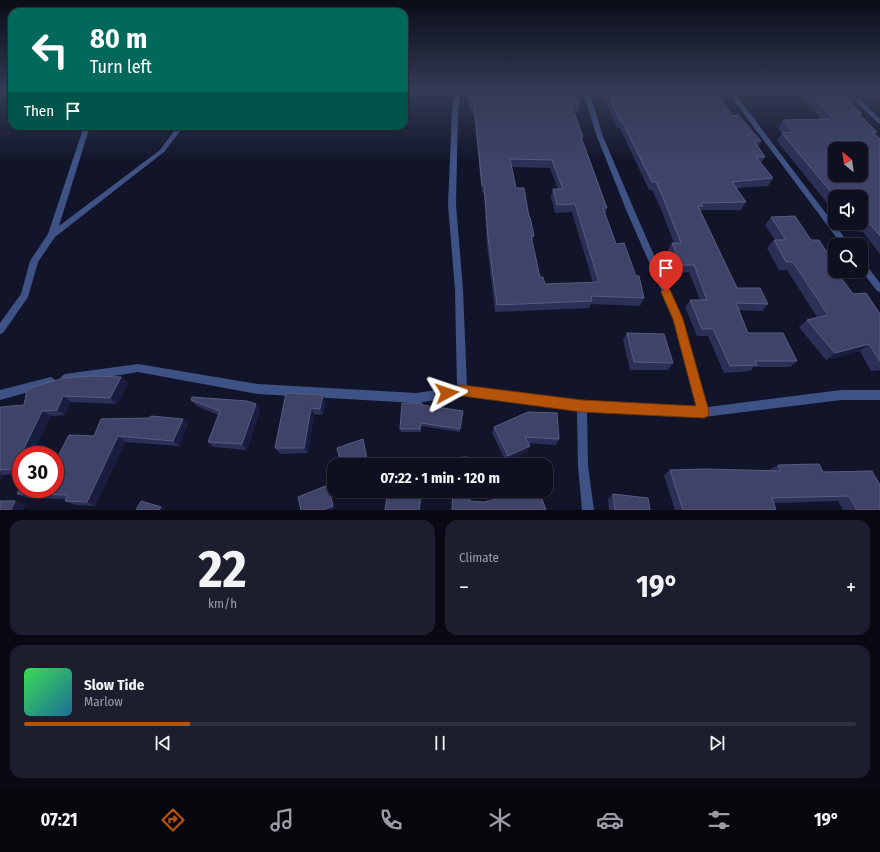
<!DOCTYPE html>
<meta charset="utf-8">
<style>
body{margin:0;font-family:"Fira Sans Condensed",sans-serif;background:#1c1e2d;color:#f1f3f6;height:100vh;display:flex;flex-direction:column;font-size:15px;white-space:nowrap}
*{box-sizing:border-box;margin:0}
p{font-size:13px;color:#9b9da5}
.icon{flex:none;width:22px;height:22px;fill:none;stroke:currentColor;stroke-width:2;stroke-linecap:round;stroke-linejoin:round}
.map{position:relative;height:510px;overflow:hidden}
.panel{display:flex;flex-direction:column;gap:10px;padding:10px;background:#080912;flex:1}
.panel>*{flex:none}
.guide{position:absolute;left:8px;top:8px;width:400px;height:122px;border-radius:12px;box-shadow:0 1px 3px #0004,0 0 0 1px #2e303e;background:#00695c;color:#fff;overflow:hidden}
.needle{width:26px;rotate:331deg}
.controls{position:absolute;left:828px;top:142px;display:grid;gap:8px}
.controls a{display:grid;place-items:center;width:40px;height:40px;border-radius:8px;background:#0e1020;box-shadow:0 1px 3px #0004,0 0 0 1px #2e303e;font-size:20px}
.speed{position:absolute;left:12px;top:446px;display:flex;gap:8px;font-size:20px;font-weight:700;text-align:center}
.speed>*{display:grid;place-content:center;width:52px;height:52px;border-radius:50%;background:#0e1020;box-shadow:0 1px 3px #0004,0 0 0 1px #2e303e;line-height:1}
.speed .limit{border:6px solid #d22;background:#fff;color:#111}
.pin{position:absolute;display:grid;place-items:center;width:34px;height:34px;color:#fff;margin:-41px -17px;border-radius:50% 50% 50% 0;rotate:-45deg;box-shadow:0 0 4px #0007}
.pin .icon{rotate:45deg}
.me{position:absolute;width:44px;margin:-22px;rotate:85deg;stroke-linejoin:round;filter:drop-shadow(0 0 3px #0008)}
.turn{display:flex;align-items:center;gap:14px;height:84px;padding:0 16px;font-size:18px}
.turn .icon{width:52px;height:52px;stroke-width:2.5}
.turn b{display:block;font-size:28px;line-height:34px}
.then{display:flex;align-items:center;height:38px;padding:0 16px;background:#0003;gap:8px;font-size:15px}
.big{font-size:30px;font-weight:700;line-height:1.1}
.panel .tile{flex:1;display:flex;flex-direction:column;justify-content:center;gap:6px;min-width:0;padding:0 14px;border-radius:12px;background:#1c1e2d}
.panel .dial{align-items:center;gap:0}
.dial b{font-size:52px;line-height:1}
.song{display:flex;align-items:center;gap:12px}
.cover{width:48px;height:48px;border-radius:6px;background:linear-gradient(135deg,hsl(130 70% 55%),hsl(200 70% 35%))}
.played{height:4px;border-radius:2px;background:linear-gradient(90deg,#b45309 20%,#2e303e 20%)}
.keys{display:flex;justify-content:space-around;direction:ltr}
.heat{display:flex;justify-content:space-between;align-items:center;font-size:22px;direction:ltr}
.panel .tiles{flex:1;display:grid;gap:10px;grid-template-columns:1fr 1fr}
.tile:last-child{grid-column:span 2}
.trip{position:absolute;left:327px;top:458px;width:226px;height:40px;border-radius:12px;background:#0e1020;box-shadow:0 1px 3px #0004,0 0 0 1px #2e303e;font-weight:700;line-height:40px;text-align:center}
.menu{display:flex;height:64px;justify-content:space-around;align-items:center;background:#06060d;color:#9b9da5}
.menu .icon{width:28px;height:28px}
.menu .current{color:#b45309}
.menu b{font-size:18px;color:#f1f3f6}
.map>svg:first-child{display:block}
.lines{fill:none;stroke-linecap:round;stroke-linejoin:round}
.street{fill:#3f5286;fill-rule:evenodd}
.wall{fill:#2c3057;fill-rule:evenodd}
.shaded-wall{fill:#1a1d3d}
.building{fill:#3f4368;stroke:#585c80;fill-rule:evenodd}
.route{fill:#b45309;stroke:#753606}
</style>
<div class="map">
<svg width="880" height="510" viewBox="0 0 880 510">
<rect width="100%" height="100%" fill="#12152a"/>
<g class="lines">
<path class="street" d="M455,90H461L458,112L456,204L463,290L467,387L582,401L697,407L674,319L627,212L596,134L583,90H589L602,134L635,212L682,319L708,407L841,390H880V400H841L704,417L587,411L588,466L594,510H582L578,466L577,410L462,396L416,403L258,394L138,372L65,384L62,382L60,379L62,376L65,374L138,364L258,384L416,393L457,387L455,290L448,204L452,112Z
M726,90H732L850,245H842Z
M844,90H851L880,119V124L878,123Z
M84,126H90L59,226L160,150L178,126H184L164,152L55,237L38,262L28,297L3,333L0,334V323L21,294L30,261L48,234Z
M861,261L864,262L880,283V292L877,291L861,270Z
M51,377L54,379L56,382L54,385L0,400V390Z"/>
</g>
<path class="wall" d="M548,90H575L580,104L578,112H574L583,137L582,141L607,208L605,215L616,244L644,298L640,306L591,304L589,308L495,312L487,245L484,193H482L474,114H471L468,99V91L488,94L548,92ZM512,167L550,168L558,189H553L551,197L555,213L572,212L593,283L545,284L540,277L532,241L534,236L529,217L516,188Z
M606,90H654L657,97L732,116L761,141L758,146L765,157L761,163L773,178L768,186L737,188L746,202L741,210H700L737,288L768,304L762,311L739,310L748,333L797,361L790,367H754L750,371L724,373L708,336H697L685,307L690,300H700L689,272L677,273L668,250L672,243H674L660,207L652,190H649L620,128H617L604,97Z
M796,90H880V102L879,101L877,103H866L860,97L856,103H852L861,113L860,115L877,132L875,135L880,139V254L863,232H859L852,223H861V197H835V209H832L777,141L782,133L778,128L783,120L821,119Z
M771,217L811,240L833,262L831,264L853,294L880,314V370L871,371L860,351L826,360L799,327L807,320L817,317L787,270H779L767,248L774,240H775L765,225Z
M627,333L673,363L668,370H630L623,340Z
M121,377L128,383L117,404L71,402L65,415L51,416L21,455V473L3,475L0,481V407L24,405Z
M286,393L326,402L323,415L314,414L308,453L280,454L275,448Z
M191,400L256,404L260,410L247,450L214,447L208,442L218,415L197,406Z
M422,405L463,411L460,432L421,426V432H401L400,429Z
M150,418L183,419L188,424L179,446L125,442L95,506L75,505L65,501L66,499L28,498L17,494L94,436Z
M494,427L559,439L556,445L528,443L530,446L527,452L506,462L492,433Z
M778,465L823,472L880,510H843L838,501L773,503L776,510H675L664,475L670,470L769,471V470Z
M388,491H469L470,501L484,502L503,498L499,491H539L452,510L453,494L422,495Z
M613,494L650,510H609L608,499Z"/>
<path class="shaded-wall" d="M869,344L860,351L826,360L835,353Z
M121,377L128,383L117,404L110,398Z
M323,395L326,402L323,415L320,409Z
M63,396L71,402L65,415L57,410Z
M256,404L260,410L247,450L242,444Z
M311,408L314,414L308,453L304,448Z
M42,411L51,416L32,455H21V472L14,469Z
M183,419L188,424L179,446L173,441Z
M118,436L125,442L95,506L87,502Z
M363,439L365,445L369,465H368Z
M530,446L527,452L506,462L508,456Z
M0,473L3,475L0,481Z
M328,485L330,488L335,508L331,510H323Z
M422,491V495L420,510H419Z
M15,501L26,505L23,510H11Z
M161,507L165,509L164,510H159Z"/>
<path class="building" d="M550,90H575L580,104H571L583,137H581L607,208H603L616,244L624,243L636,276H639L644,298L591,296L592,301L497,305L488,237L484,185H482L474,106L471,107L468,91H487L488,94L551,92ZM510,159L552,160L563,189H553L557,205L575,204L599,282L545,284L543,277H540L531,236H534L530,217H529L524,188H516Z
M607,90H654L657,97L720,96L732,116L738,115L761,141H754L765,157H756L773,178L732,182L746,202L701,203L703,206H698L737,288H760L768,304L736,303L748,333H783L797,361H755L757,365L730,366L713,329H702L690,300H707L694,265H681L672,243H681L664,200L656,182H652L622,121H620Z
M808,90H856L861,96H844L861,113H858L877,132H872L880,139V236L870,224H867L861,217V197H835L782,133L793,132L783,120L833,119ZM835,149H861V175H835Z
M868,90H880V95H872Z
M795,216L811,240H819L833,262H830L835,269V271H836L853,294L866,293L880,314V361L869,344L835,353L807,320L828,315L793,262H786L774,240H786L771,217Z
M627,333L664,334L673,363L634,362Z
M94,376L121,377L110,398L63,396L57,410L42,411L14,469L0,470V407L24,405L27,389L63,378Z
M286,393L323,395L320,409L311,408L304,448H275Z
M192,397L247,401L256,404L242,444L208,442L220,411L191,400Z
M402,403H422V405L463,411L460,429L421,423L420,429H400Z
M528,412L557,413L559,439L525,437L530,446L508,456L494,427Z
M151,416L183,419L173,441L118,436L87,502L65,501L68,495L17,494L21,487V489H55V462L69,435L94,436L101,419L150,418Z
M363,439L368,465H341L337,448Z
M468,457V465H445V458Z
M514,461L516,465H504Z
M819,464L823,472L872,471L880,485V510H857L849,496L772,498L776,510H683L670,470L705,469L781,471L778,465Z
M328,485L333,506L323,510H301L298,497Z
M388,491H422L419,510H385Z
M453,491H469L470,501L484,502L506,497L503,491H539L546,510H452Z
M613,494L648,498L650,510H615Z
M0,501H15L11,510H0Z
M141,501L161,507L159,510H136Z"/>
<linearGradient id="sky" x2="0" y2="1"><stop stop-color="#0a0c17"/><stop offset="0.56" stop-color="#333b55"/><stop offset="1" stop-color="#333b55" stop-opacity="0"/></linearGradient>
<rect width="880" height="162" fill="url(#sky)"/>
<path class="route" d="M666,288L670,290L683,319L709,412L708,416L704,418L582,412L462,396L447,398L443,397L441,393L443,389L462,385L582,400L696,406L673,319L661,292L663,290Z"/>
</svg>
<div class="controls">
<a><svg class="needle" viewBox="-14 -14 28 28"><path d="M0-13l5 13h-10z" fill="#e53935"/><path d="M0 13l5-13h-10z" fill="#9b9da5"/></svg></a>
<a><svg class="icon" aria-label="sound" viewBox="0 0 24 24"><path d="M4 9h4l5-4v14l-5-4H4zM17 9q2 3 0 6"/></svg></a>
<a><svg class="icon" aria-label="search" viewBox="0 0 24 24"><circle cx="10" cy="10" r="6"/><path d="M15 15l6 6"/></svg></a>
</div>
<div class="speed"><div class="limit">30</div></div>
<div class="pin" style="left:666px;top:292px;background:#d93025"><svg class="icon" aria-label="arrive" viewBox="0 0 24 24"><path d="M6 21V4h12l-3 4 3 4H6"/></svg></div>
<svg class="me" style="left:447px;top:393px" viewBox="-20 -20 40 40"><path d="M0-17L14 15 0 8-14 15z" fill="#b45309" stroke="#fff" stroke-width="4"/></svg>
<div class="trip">07:22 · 1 min · 120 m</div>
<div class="guide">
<div class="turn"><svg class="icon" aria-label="left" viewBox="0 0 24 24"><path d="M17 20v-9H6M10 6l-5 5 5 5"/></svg><div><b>80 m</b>Turn left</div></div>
<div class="then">Then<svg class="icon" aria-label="arrive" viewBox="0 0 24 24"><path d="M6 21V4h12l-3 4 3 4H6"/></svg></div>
</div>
</div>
<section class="panel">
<div class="tiles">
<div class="tile dial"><b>22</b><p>km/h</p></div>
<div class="tile"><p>Climate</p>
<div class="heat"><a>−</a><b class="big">19°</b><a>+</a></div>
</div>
<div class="tile">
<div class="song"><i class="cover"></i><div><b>Slow Tide</b><p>Marlow</p></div></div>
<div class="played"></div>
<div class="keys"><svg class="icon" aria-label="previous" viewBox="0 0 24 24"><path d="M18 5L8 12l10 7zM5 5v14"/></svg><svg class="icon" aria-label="pause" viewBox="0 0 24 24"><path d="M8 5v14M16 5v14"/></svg><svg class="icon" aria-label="next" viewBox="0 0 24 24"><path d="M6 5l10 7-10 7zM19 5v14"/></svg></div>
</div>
</div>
</section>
<nav class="menu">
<b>07:21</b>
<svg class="icon current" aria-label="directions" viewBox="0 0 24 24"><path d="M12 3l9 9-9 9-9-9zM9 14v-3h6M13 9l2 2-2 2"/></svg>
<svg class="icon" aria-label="music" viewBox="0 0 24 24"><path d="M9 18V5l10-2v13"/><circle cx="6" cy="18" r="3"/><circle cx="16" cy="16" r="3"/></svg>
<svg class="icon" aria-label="phone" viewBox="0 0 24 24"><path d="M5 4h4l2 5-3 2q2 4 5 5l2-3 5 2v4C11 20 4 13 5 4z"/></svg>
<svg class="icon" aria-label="climate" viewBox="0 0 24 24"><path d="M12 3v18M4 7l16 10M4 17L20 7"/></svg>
<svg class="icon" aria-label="car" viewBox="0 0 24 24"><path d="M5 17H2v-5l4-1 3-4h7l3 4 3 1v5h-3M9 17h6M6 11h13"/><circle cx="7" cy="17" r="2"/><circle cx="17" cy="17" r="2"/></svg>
<svg class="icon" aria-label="filters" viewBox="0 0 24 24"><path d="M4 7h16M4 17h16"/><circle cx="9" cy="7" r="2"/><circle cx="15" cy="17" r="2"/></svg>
<b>19°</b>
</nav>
